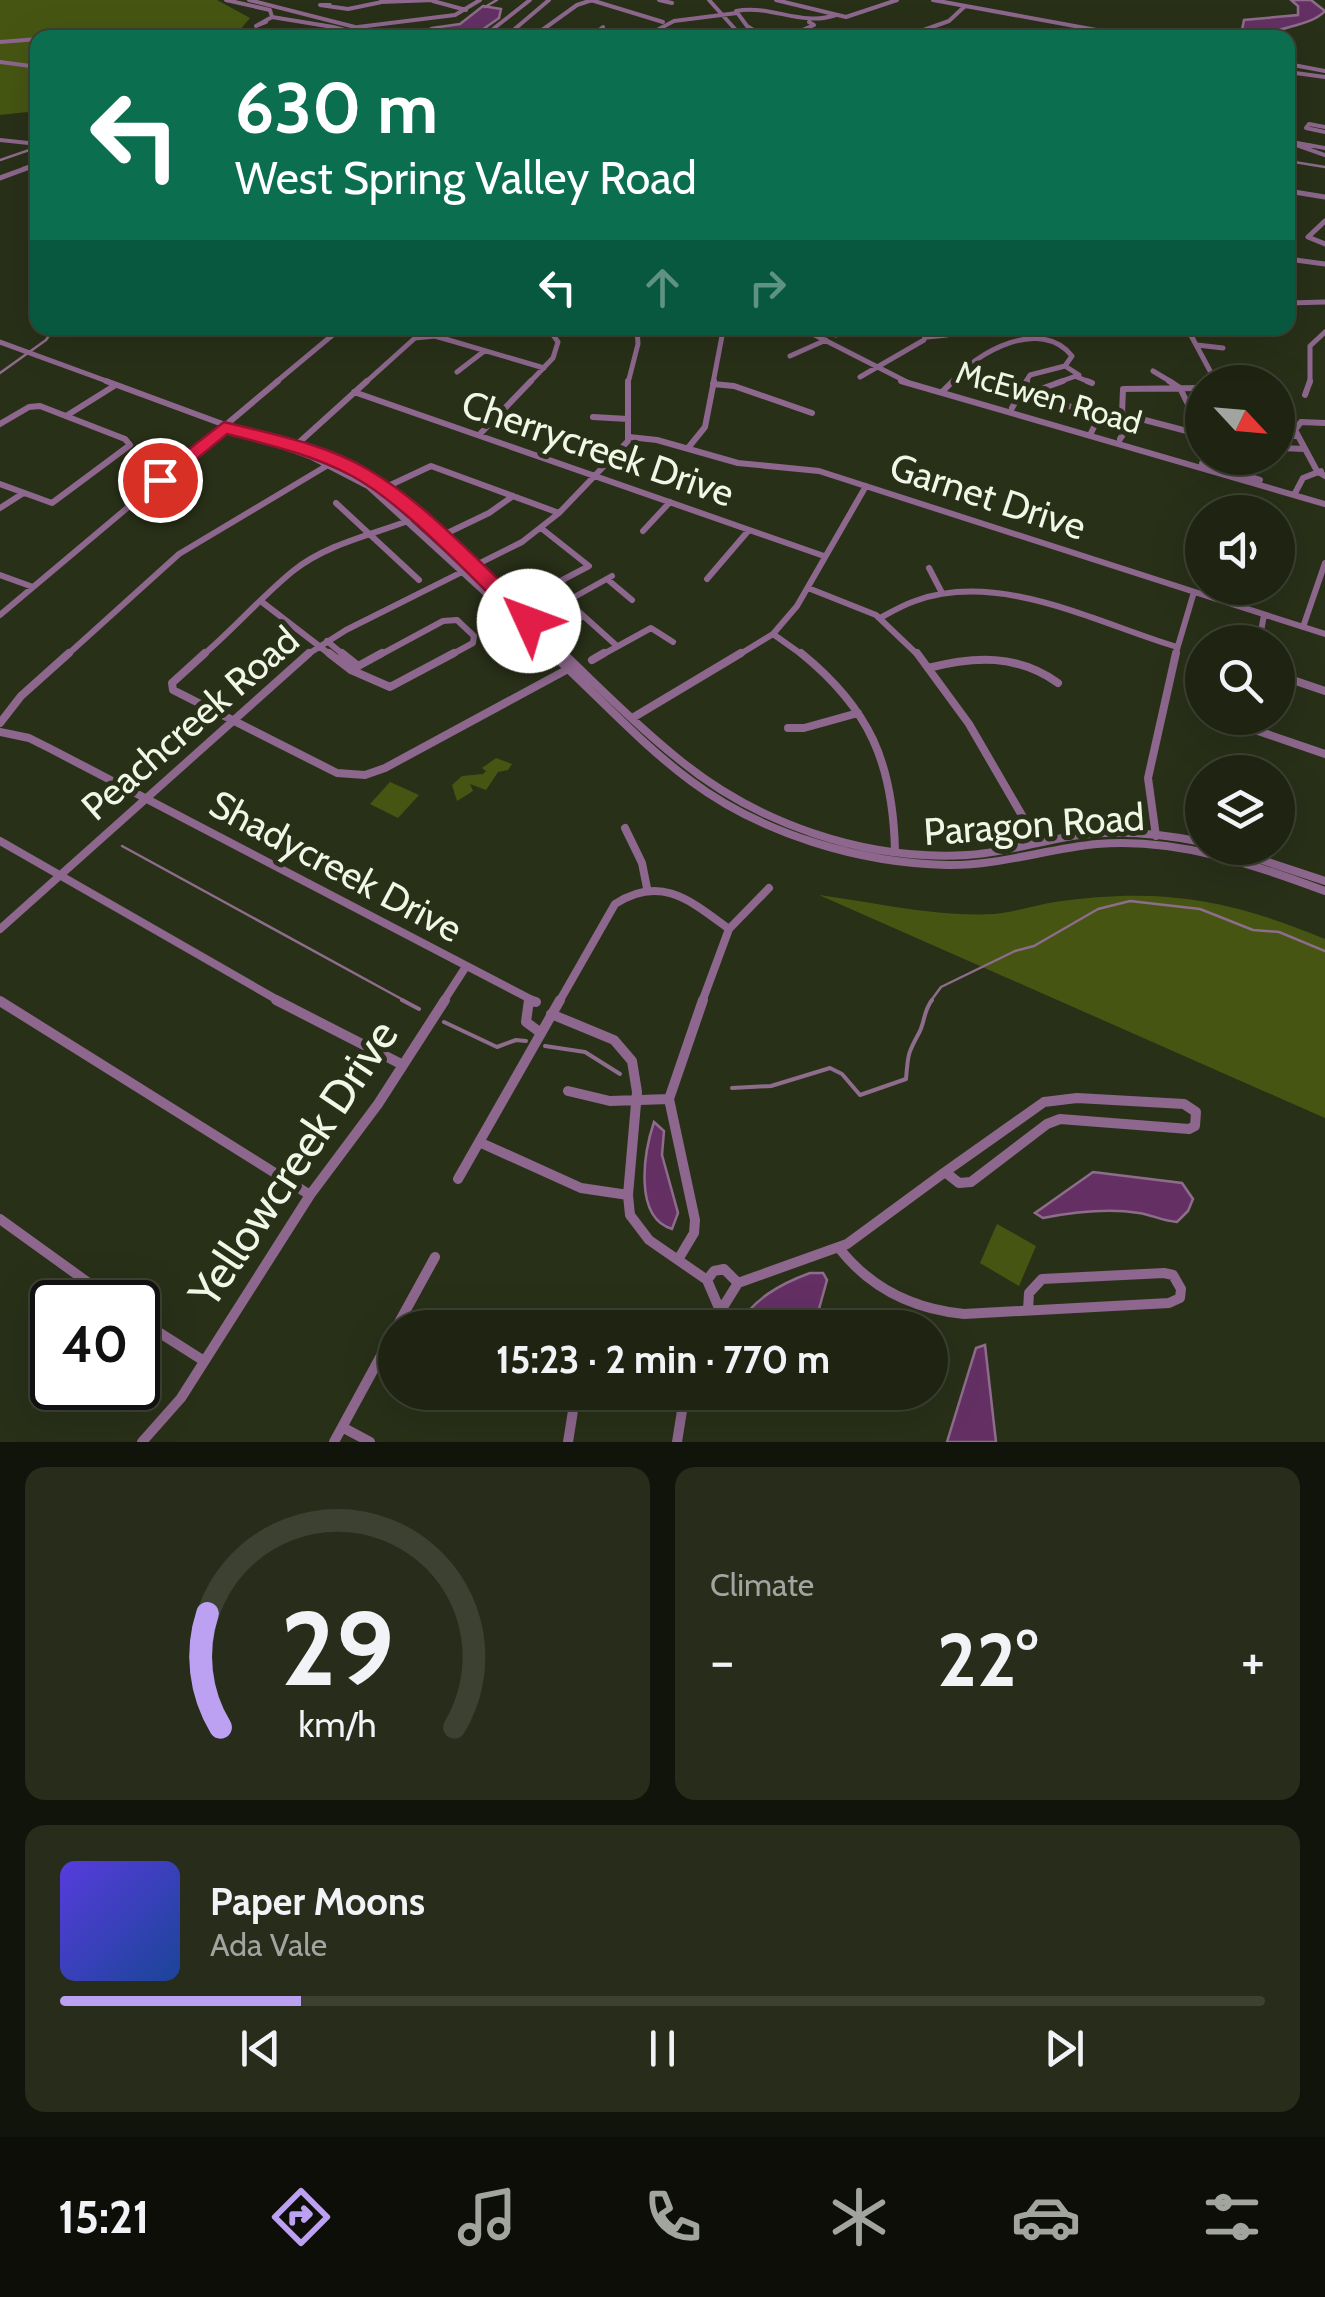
<!DOCTYPE html>
<meta charset="utf-8">
<style>
body{margin:0;font-family:Cabin,sans-serif;background:#272c1b;color:#f1f3f6;height:100vh;display:flex;flex-direction:column;font-size:38px;white-space:nowrap}
*{box-sizing:border-box;margin:0}
p{font-size:32px;color:#a1a49f}
.icon{flex:none;width:55px;height:55px;fill:none;stroke:currentColor;stroke-width:2;stroke-linecap:round;stroke-linejoin:round}
.map{position:relative;height:1442px;overflow:hidden}
.panel{display:flex;flex-direction:column;gap:25px;padding:25px;background:#11140a;flex:1}
.panel>*{flex:none}
.banner{position:absolute;left:30px;top:30px;width:1265px;height:305px;border-radius:20px;box-shadow:0 10px 40px #0002,0 0 0 2px #3c4132;background:#0b6e4f;color:#fff;overflow:hidden}
.needle{width:65px;rotate:116deg}
.controls{position:absolute;left:1185px;top:365px;display:grid;gap:20px}
.controls a{display:grid;place-items:center;width:110px;height:110px;border-radius:50%;background:#1f2412;box-shadow:0 10px 40px #0002,0 0 0 2px #3c4132;font-size:50px}
.speed{position:absolute;left:30px;top:1280px;display:flex;gap:20px;font-size:50px;font-weight:700;text-align:center}
.speed>*{display:grid;place-content:center;width:130px;height:130px;border-radius:50%;background:#1f2412;box-shadow:0 10px 40px #0002,0 0 0 2px #3c4132;line-height:1}
.speed .limit{border:5px solid #111;border-radius:15px;background:#fff;color:#111}
.pin{position:absolute;display:grid;place-items:center;width:85px;height:85px;color:#fff;margin:-42px;border:5px solid #fff;border-radius:50%;box-shadow:0 2px 10px #0007}
.me{position:absolute;width:110px;margin:-55px;rotate:313deg;stroke-linejoin:round;filter:drop-shadow(0 0 8px #0008)}
.turn{display:flex;align-items:center;gap:35px;height:210px;padding:0 40px;font-size:45px}
.turn .icon{width:130px;height:130px;stroke-width:2.5}
.turn b{display:block;font-size:70px;line-height:85px}
.lanes{display:flex;align-items:center;height:95px;padding:0 40px;background:#0003;justify-content:center;gap:50px;direction:ltr}
.lanes .off{opacity:.35}
.big{font-size:75px;font-weight:700;line-height:1.1}
.panel .widget{flex:1;display:flex;flex-direction:column;justify-content:center;gap:15px;min-width:0;padding:0 35px;border-radius:20px;background:#272c1b}
.panel .dial{align-items:center;gap:0}
.dial svg{height:260px;overflow:visible;fill:none;stroke:#3c4132;stroke-width:7;stroke-linecap:round;text-anchor:middle}
.dial text{fill:#f1f3f6;stroke:none}
.song{display:flex;align-items:center;gap:30px}
.cover{width:120px;height:120px;border-radius:15px;background:linear-gradient(135deg,hsl(250 70% 55%),hsl(220 70% 35%))}
.played{height:10px;border-radius:5px;background:linear-gradient(90deg,#bca0f2 20%,#3c4132 20%)}
.keys{display:flex;justify-content:space-around;direction:ltr}
.heat{display:flex;justify-content:space-between;align-items:center;font-size:55px;direction:ltr}
.panel .tiles{flex:1;display:grid;gap:25px;grid-template-columns:1fr 1fr}
.widget:last-child{grid-column:span 2}
.trip{position:absolute;left:378px;top:1310px;width:570px;height:100px;border-radius:50px;background:#1f2412;box-shadow:0 10px 40px #0002,0 0 0 2px #3c4132;font-weight:700;line-height:100px;text-align:center}
.menu{display:flex;height:160px;justify-content:space-around;align-items:center;background:#0c0e07;color:#a1a49f}
.menu .icon{width:70px;height:70px}
.menu .selected{color:#bca0f2}
.menu b{font-size:45px;color:#f1f3f6}
.map>svg:first-child{display:block}
.green{fill:#465612}
.water{fill:#643064;stroke:#8e6c8b;stroke-width:2.5}
.lines{fill:none;stroke-linecap:round;stroke-linejoin:round}
.stream-far1{stroke:#8e6c8b;stroke-width:2.5}
.stream{stroke:#8e6c8b;stroke-width:4}
.minor-far4{stroke:#8d678d;stroke-width:4}
.minor-far3{stroke:#8d678d;stroke-width:5}
.minor-far2{stroke:#8d678d;stroke-width:6}
.minor-far1{stroke:#8d678d;stroke-width:8}
.minor{stroke:#8d678d;stroke-width:10}
.route{fill:#e11d48;stroke:#92132f;stroke-width:2.5}
.labels{text-anchor:middle;dominant-baseline:central;stroke-width:10;stroke-linejoin:round;paint-order:stroke}
.far-street-label{font-size:32px;fill:#f1f7e7;stroke:#293018}
.street-label{font-size:38px;fill:#f1f7e7;stroke:#293018}
.near-street-label{font-size:45px;fill:#f1f7e7;stroke:#293018}
</style>
<div class="map">
<svg width="1325" height="1442" viewBox="0 0 1325 1442">
<rect width="100%" height="100%" fill="#293018"/>
<path class="green" d="M0,0H217L250,18L239,31L345,37L38,38L37,111L0,115Z
M496,758L512,764L508,770L498,772L486,790L470,784L473,791L457,801L452,785L462,776L483,774L486,771L482,768Z
M390,782L419,795L398,818L370,804Z
M819,895C877,903 936,917 995,914C1015,912 1035,905 1055,902C1160,887 1228,899 1325,939V1118Z
M997,1224L1036,1246L1019,1286L980,1263Z"/>
<path class="water" d="M1291,0H1311L1325,11C1311,26 1281,26 1262,37L1242,30L1244,20L1298,15V6Z
M483,6L501,9L499,18L472,37L441,32L414,36L432,28L460,24Z
M654,1122L664,1131L662,1155L678,1213L672,1229C633,1217 644,1152 654,1122Z
M1093,1172L1182,1183L1193,1199L1188,1211L1177,1222C1163,1221 1152,1215 1139,1213C1107,1208 1074,1212 1043,1218L1035,1213Z
M810,1273H823L827,1280L814,1327H737C753,1299 780,1284 810,1273Z
M985,1345L996,1442H947L976,1348Z"/>
<g class="lines">
<path class="stream-far1" d="M485,7L497,0
M402,38L419,34
M0,160L38,147
M1288,161L1325,167
M0,373L46,340L54,328
M122,846L407,1002
M930,1002L941,987L1015,951L1034,946L1098,909L1130,901L1200,909L1253,930L1279,932L1325,951"/>
<path class="stream" d="M402,1000L419,1009
M444,1022L497,1047L516,1040L526,1041
M545,1046L585,1052L620,1074
M732,1088L771,1086L830,1068L842,1074L860,1095L906,1079C908,1053 908,1053 920,1031C925,1020 924,1010 932,1000"/>
<path class="minor-far4" d="M226,0L270,10L272,17L256,26L266,22
M249,0L398,38
M591,0L663,22
M659,0L672,3
M709,0L743,38
M776,0L846,17L897,0
M933,0L1140,38
M433,1L466,10
M380,2L435,0
M330,5H320L348,9L382,2
M272,17L333,27L321,25
M333,27L360,34
M358,27L455,15L480,0
M492,37L510,33L549,0
M492,38L493,29L530,0
M531,38L577,5L592,0
M589,38L603,27
M642,38L674,21L737,13
M699,38L703,34
M766,38L747,26L736,11C771,4 801,27 836,15
M784,38L814,25L809,22
M901,38L949,21L965,6
M1043,38H1074
M0,42L38,39
M0,62L38,67
M1288,64L1325,71
M1288,72L1325,77
M1325,127L1309,124L1306,128L1325,132
M0,140L38,144
M1288,142L1325,155
M1297,143L1325,148
M23,169L38,164"/>
<path class="minor-far3" d="M0,178L30,167
M1288,191L1325,197
M1325,221L1308,237L1325,244
M1288,259L1325,264
M1288,303L1325,302
M801,328L909,383
M1187,328L1216,382
M836,335L853,328
M927,337L947,335L948,328
M0,342L112,383
M1197,345L1223,348
M790,356L826,340
M1153,371L1173,383
M457,372L483,352
M860,377L924,340L927,328
M1077,377L1092,383
M275,383L341,328
M365,383L415,338L435,336L544,368
M529,383L553,358L558,342L548,328
M628,383L638,344L637,328
M713,383L722,336L717,328
M951,383C977,351 1041,317 1072,356L1065,366
M1025,383L1030,375L1065,366
M1056,383L1079,375L1065,366
M1310,383V346L1325,332"/>
<path class="minor-far2" d="M106,381L312,457L368,486L554,656
M901,381L1325,504
M1063,381L1041,389L1052,400L1091,414L1096,423L1090,435
M1087,381L1092,383
M1169,381L1180,388L1202,433
M713,384L734,386L812,413
M1202,388L1123,389L1122,414L1202,435
M354,392L824,556
M942,392L953,381
M1305,395L1310,381
M1012,408L1027,381
M1077,408L1080,403L1091,404V414
M66,416L114,386
M593,417L628,419
M1325,423L1301,422L1295,430L1317,471L1325,476
M0,424L29,407L40,406L125,439L130,445L52,503L0,484
M479,435L531,381
M264,436L350,467L395,497L566,656
M1278,436H1298
M629,437L657,440L738,463L819,471L1325,634
M1120,439L1131,422
M294,447L367,381
M688,448L705,427L714,381
M1280,448L1305,449
M1202,463L1260,480
M1249,482L1255,458
M384,488L431,466L559,513
M1294,495L1303,478L1321,471
M336,503L419,580
M0,508L22,494
M643,531L670,502
M439,537L489,513L513,496
M929,568L942,593
M0,575L33,587
M607,579L632,600
M707,579L749,530
M808,588L876,615L919,656
M262,602L332,656
M568,602L617,646
M513,606L589,566L541,528
M551,610L612,576
M0,615L278,381
M880,618C891,612 903,605 915,601C999,570 1097,623 1177,647
M1303,627L1325,563
M773,634L804,656
M545,636L583,616
M327,641L345,656
M1259,642L1264,615
M66,656L179,554L328,465
M202,656C234,629 261,597 293,571C325,545 370,535 408,521
M305,656L346,630L522,542L559,513L628,441V381
M378,656L443,621L457,620L474,636L473,643L449,656
M600,656L651,628L673,642
M737,656L773,634L797,606L866,486
M1175,656L1194,592"/>
<path class="minor-far1" d="M205,653L172,683L173,690L337,773L365,775L385,768L568,669
M329,653L351,670
M342,653L357,665
M551,653C597,695 641,744 691,781C762,834 860,863 947,865C998,866 1046,849 1097,844C1175,837 1253,864 1325,891
M563,653C600,688 636,725 676,757C755,823 864,861 967,855C1005,853 1042,840 1080,835C1121,830 1162,834 1202,842
M801,653C870,709 893,763 895,851
M917,653L969,724L1038,843
M592,660L604,653
M928,668C975,656 1017,654 1058,683
M351,670L390,687L454,653
M351,670L382,653
M1278,675L1325,691
M634,717L741,653
M1246,718L1255,730L1325,754
M0,723L21,696L69,653
M788,728H804L858,713
M0,732L29,738L51,749L536,1002
M625,828L642,863L647,888
M1156,836L1148,778L1176,653
M0,841L281,1002
M1226,848L1325,881
M0,929L309,653
M443,1002L465,968
M559,1002L615,904C661,874 691,901 729,929
M702,1002L729,929L769,888"/>
<path class="minor" d="M276,1000L403,1065
M529,1000L536,1002
M529,1000L526,1022L541,1033
M0,1001L310,1195
M551,1014L614,1040L632,1061L637,1092L628,1195L630,1215L649,1240L707,1280
M568,1091L610,1101L669,1099
M1077,1098L1184,1104L1196,1112L1195,1126L1189,1129L1060,1119L1047,1124L971,1182L959,1183L945,1172L1044,1102Z
M479,1142L581,1188L628,1195
M458,1179L560,1000
M0,1219L115,1302
M839,1248C871,1289 913,1309 964,1314L1169,1303L1180,1298L1181,1289L1173,1275L1164,1273L1042,1279L1029,1293L1028,1310
M679,1258L694,1233L695,1220L669,1099L703,1000
M738,1283L847,1244L945,1172
M138,1319L204,1361
M396,1328L435,1257
M710,1328L738,1283L724,1269L714,1271L707,1280L719,1308
M342,1427L370,1442
M142,1442L181,1398L310,1195L378,1104L445,1000
M334,1442L395,1330
M568,1442L576,1392
M677,1442L685,1392"/>
</g>
<path class="route" d="M224,422C272,434 326,444 369,470C429,505 485,569 537,616L540,621L537,626H522C475,582 406,505 352,476C313,455 270,445 227,434L166,484H153V477Z"/>
<g class="labels">
<g class="far-street-label">
<text transform="translate(1049 397) rotate(16)">McEwen Road</text>
</g>
<g class="street-label">
<text transform="translate(598 448) rotate(19)">Cherrycreek Drive</text>
<text transform="translate(988 496) rotate(18)">Garnet Drive</text>
<text transform="translate(190 723) rotate(-41)">Peachcreek Road</text>
<text transform="translate(1034 824) rotate(-4)">Paragon Road</text>
<text transform="translate(336 866) rotate(28)">Shadycreek Drive</text>
</g>
<g class="near-street-label">
<text transform="translate(293 1163) rotate(-56)">Yellowcreek Drive</text>
</g>
</g>
</svg>
<div class="controls">
<a><svg class="needle" viewBox="-14 -14 28 28"><path d="M0-13l5 13h-10z" fill="#e53935"/><path d="M0 13l5-13h-10z" fill="#a1a49f"/></svg></a>
<a><svg class="icon" aria-label="sound" viewBox="0 0 24 24"><path d="M4 9h4l5-4v14l-5-4H4zM17 9q2 3 0 6"/></svg></a>
<a><svg class="icon" aria-label="search" viewBox="0 0 24 24"><circle cx="10" cy="10" r="6"/><path d="M15 15l6 6"/></svg></a>
<a><svg class="icon" aria-label="layers" viewBox="0 0 24 24"><path d="M12 4l9 5-9 5-9-5zM3 14l9 5 9-5"/></svg></a>
</div>
<div class="speed"><div class="limit">40</div></div>
<div class="pin" style="left:160px;top:480px;background:#d93025"><svg class="icon" aria-label="arrive" viewBox="0 0 24 24"><path d="M6 21V4h12l-3 4 3 4H6"/></svg></div>
<svg class="me" style="left:529px;top:621px" viewBox="-20 -20 40 40"><circle r="19" fill="#fff"/><path d="M0-13L10 11 0 6-10 11z" fill="#e11d48"/></svg>
<div class="trip">15:23 · 2 min · 770 m</div>
<div class="banner">
<div class="turn"><svg class="icon" aria-label="left" viewBox="0 0 24 24"><path d="M17 20v-9H6M10 6l-5 5 5 5"/></svg><div><b>630 m</b>West Spring Valley Road</div></div>
<div class="lanes"><svg class="icon" aria-label="left" viewBox="0 0 24 24"><path d="M17 20v-9H6M10 6l-5 5 5 5"/></svg><svg class="icon off" aria-label="ahead" viewBox="0 0 24 24"><path d="M12 20V5M6 11l6-6 6 6"/></svg><svg class="icon off" aria-label="right" viewBox="0 0 24 24"><path d="M7 20v-9h11M14 6l5 5-5 5"/></svg></div>
</div>
</div>
<section class="panel">
<div class="tiles">
<div class="widget dial"><svg viewBox="0 0 100 80">
<path d="M14 69A42 42 0 1 1 86 69"/>
<path d="M14 69A42 42 0 0 1 10 34" stroke="#bca0f2"/>
<text x="50" y="56" font-size="32" font-weight="700">29</text>
<text x="50" y="72" font-size="11">km/h</text>
</svg></div>
<div class="widget"><p>Climate</p>
<div class="heat"><a>−</a><b class="big">22°</b><a>+</a></div>
</div>
<div class="widget">
<div class="song"><i class="cover"></i><div><b>Paper Moons</b><p>Ada Vale</p></div></div>
<div class="played"></div>
<div class="keys"><svg class="icon" aria-label="previous" viewBox="0 0 24 24"><path d="M18 5L8 12l10 7zM5 5v14"/></svg><svg class="icon" aria-label="pause" viewBox="0 0 24 24"><path d="M8 5v14M16 5v14"/></svg><svg class="icon" aria-label="next" viewBox="0 0 24 24"><path d="M6 5l10 7-10 7zM19 5v14"/></svg></div>
</div>
</div>
</section>
<nav class="menu">
<b>15:21</b>
<svg class="icon selected" aria-label="directions" viewBox="0 0 24 24"><path d="M12 3l9 9-9 9-9-9zM9 14v-3h6M13 9l2 2-2 2"/></svg>
<svg class="icon" aria-label="music" viewBox="0 0 24 24"><path d="M9 18V5l10-2v13"/><circle cx="6" cy="18" r="3"/><circle cx="16" cy="16" r="3"/></svg>
<svg class="icon" aria-label="phone" viewBox="0 0 24 24"><path d="M5 4h4l2 5-3 2q2 4 5 5l2-3 5 2v4C11 20 4 13 5 4z"/></svg>
<svg class="icon" aria-label="climate" viewBox="0 0 24 24"><path d="M12 3v18M4 7l16 10M4 17L20 7"/></svg>
<svg class="icon" aria-label="car" viewBox="0 0 24 24"><path d="M5 17H2v-5l4-1 3-4h7l3 4 3 1v5h-3M9 17h6M6 11h13"/><circle cx="7" cy="17" r="2"/><circle cx="17" cy="17" r="2"/></svg>
<svg class="icon" aria-label="filters" viewBox="0 0 24 24"><path d="M4 7h16M4 17h16"/><circle cx="9" cy="7" r="2"/><circle cx="15" cy="17" r="2"/></svg>
</nav>
